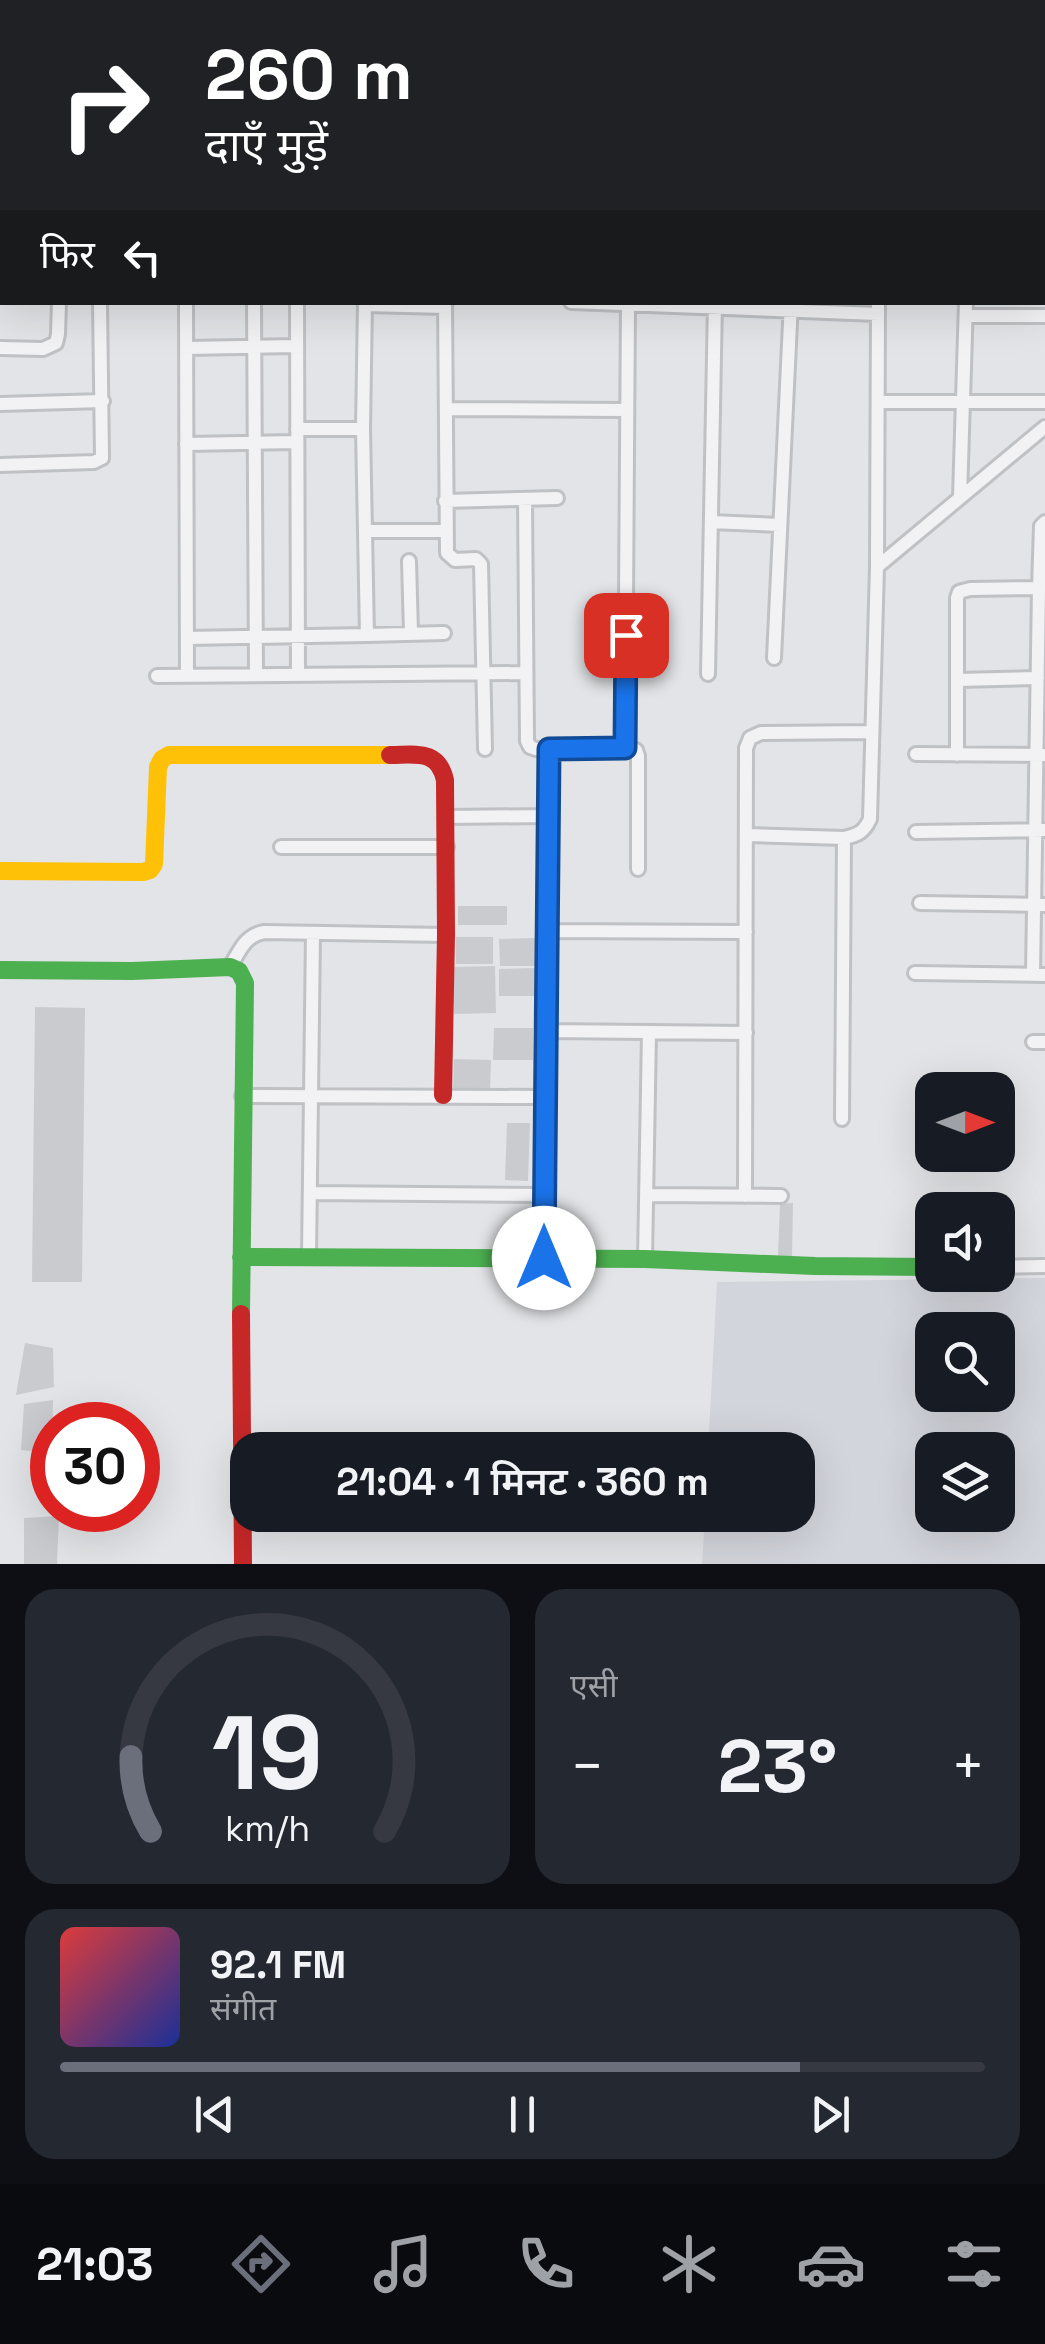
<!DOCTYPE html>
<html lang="hi">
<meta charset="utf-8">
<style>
body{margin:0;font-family:"Space Grotesk","Noto Sans Devanagari",sans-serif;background:#242831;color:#f1f3f6;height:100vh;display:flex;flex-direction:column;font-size:38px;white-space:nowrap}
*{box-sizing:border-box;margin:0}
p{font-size:32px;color:#9ea1a6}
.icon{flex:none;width:55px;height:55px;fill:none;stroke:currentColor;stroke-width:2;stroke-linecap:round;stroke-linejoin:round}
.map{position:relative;height:1564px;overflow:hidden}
.side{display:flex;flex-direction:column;gap:25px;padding:25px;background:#0d0f14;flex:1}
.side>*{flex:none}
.top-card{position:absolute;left:0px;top:0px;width:1045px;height:305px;box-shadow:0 10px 40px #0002;background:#202124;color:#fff;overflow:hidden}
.needle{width:65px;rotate:90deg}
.buttons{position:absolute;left:915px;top:1072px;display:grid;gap:20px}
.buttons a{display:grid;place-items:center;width:100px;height:100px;border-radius:20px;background:#171b24;box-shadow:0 10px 40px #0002;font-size:50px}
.speed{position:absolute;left:30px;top:1402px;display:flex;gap:20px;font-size:50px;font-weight:700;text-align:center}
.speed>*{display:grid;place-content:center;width:130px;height:130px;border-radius:50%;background:#171b24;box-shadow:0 10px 40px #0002;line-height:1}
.speed .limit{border:15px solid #d22;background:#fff;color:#111}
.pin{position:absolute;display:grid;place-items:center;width:85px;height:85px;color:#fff;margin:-42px;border-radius:20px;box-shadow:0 5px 15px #0006}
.me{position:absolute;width:110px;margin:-55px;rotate:0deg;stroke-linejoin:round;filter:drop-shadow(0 0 8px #0008)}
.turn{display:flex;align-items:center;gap:35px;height:210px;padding:0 40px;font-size:45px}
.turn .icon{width:130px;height:130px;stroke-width:2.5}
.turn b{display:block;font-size:70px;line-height:85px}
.then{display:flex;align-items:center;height:95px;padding:0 40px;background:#0003;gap:20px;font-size:38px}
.big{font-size:75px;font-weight:600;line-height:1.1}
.side .tile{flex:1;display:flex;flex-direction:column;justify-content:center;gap:15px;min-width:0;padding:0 35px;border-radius:30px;background:#242831}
.side .dial{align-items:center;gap:0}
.dial svg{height:260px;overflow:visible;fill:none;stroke:#363941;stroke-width:7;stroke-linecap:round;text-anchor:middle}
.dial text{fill:#f1f3f6;stroke:none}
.song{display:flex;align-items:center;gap:30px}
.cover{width:120px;height:120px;border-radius:15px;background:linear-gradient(135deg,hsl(0 70% 55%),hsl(230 70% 35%))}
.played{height:10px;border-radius:5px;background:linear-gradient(90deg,#6b6e7b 80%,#363941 80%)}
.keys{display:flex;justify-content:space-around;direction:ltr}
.heat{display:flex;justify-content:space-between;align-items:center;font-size:55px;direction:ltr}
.side .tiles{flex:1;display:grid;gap:25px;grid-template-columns:1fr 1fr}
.tile:last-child{grid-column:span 2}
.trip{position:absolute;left:230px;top:1432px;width:585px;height:100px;border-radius:30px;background:#171b24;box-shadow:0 10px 40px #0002;font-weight:600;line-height:100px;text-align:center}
.menu{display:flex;height:160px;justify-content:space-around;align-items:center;background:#090b0e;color:#9ea1a6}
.menu .icon{width:70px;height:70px}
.menu .on{color:#6b6e7b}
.menu b{font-size:45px;color:#f1f3f6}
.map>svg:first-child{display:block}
.built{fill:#d3d5dc;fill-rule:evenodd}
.building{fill:#cacbcf}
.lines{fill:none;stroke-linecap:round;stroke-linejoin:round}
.street-casing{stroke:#c0c1c5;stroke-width:18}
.street{stroke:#f2f2f5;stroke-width:12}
.fast{stroke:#4caf50;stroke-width:18}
.slow{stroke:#ffc107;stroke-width:18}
.jam{stroke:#c62828;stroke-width:18}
.route-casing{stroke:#114b97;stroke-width:25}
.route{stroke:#1a73e8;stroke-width:18}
</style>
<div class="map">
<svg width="1045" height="1564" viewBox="0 0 1045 1564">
<rect width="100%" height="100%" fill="#e3e4e7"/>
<path class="built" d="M1045,1278V1564H702L705,1515H798V1450H708L717,1282ZM932,1330H998V1395H932ZM932,1450H998V1515H932Z"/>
<path class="building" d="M458,906H507V925H458Z
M456,937H493V964H456Z
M537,938V966H500L499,939Z
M495,966L496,1013L454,1014L453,967Z
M536,968L537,996H499V969Z
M35,1007L85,1008L82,1282H32Z
M494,1028H533V1060H493Z
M454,1059L491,1060L490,1091L453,1090Z
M507,1123H530L528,1181L505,1180Z
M793,1203L792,1256H778L780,1204Z
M25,1343L53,1348L54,1387L16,1395Z
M53,1400L52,1453L21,1450L24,1404Z
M59,1516L57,1564H24V1518Z"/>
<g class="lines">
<g class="street-casing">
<path id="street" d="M52,0L53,2
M222,0L223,2
M428,0L430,2
M167,2L173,0
M388,2L394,0
M638,2V0
M886,2V0
M0,89H2
M1042,147H1045
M0,177H2
M1042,240H1045
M0,257H2
M186,302L187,676
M254,302L256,675
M297,302L298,675
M365,302L363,429L367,635L444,633
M445,302L447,553L455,560L476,559L481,564L485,749
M571,302L878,314
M365,305L445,307
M966,316H1045
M0,348L43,349L56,343L58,334L59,302
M186,348L297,346
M878,402H1045
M0,404L103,401
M446,409L627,410
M297,429H363
M186,444L297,442
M0,465L94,462L102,458L100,302
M960,497L966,302
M525,499L527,741L530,747L536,749L631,748L636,750L638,756V869
M445,501L557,498
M711,522L780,525
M365,531H446
M409,561L411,633
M877,567L1045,427
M187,638L367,635
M774,658L791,302
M708,674L715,302
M157,676L525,673
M958,680L1038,678
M625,748L628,304
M916,754L1043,755
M957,755V598L959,592L970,589L1039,588
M446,817L548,816
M916,832L1045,830
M746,835L844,838C858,835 864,832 870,819L877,567L878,302
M281,847H447
M920,903L1045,905
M547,931L746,932
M230,967C239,952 245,935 264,932L446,935
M915,973L1045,975
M1033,975L1039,588L1041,526L1045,522
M547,1031L746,1033
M1033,1042H1045
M242,1096L546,1097
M842,1119L844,838
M311,1193L543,1195
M648,1195L781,1196
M745,1196L746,748L750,738L761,733L872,732
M309,1256L313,934
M544,1258L549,749
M645,1259L649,1032
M998,1267L1045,1266"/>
</g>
<use href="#street" class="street"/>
<path class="fast" d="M0,970L132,971L230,967L239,971L245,983L241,1314
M241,1257L645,1259L815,1266L932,1267"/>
<path class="slow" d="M0,871L143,872L150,870L154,864L158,767L162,759L169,755H390"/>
<path class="jam" d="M390,755C416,755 438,749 445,780L446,935L443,1095
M241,1314L243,1564"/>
</g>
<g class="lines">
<g class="route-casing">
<path id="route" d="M544,1258L549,749L625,748L626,635"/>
</g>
<use href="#route" class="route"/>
</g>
</svg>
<div class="buttons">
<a><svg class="needle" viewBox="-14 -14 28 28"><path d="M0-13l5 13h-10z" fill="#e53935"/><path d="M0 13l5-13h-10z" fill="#9ea1a6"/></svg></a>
<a><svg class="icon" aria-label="sound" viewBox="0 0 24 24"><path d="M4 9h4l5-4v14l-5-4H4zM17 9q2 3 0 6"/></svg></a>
<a><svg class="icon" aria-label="search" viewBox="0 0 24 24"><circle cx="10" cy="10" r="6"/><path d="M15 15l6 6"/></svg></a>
<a><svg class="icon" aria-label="layers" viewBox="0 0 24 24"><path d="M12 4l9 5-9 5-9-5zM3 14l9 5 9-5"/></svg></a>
</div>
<div class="speed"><div class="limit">30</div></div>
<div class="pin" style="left:626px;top:635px;background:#d93025"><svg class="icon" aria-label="arrive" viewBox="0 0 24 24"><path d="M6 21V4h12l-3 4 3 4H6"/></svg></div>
<svg class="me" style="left:544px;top:1258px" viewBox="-20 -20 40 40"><circle r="19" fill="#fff"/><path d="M0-13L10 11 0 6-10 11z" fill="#1a73e8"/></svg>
<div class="trip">21:04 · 1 मिनट · 360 m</div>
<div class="top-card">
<div class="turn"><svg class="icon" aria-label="right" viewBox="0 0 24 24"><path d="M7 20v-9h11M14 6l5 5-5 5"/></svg><div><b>260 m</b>दाएँ मुड़ें</div></div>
<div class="then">फिर<svg class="icon" aria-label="left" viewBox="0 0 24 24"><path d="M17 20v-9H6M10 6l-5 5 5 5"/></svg></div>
</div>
</div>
<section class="side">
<div class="tiles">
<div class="tile dial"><svg viewBox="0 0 100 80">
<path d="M14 69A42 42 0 1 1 86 69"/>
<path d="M14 69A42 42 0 0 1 8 46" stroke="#6b6e7b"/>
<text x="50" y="56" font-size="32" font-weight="700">19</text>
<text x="50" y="72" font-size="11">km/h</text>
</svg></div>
<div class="tile"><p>एसी</p>
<div class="heat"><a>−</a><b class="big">23°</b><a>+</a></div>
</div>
<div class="tile">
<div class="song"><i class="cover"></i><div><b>92.1 FM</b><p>संगीत</p></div></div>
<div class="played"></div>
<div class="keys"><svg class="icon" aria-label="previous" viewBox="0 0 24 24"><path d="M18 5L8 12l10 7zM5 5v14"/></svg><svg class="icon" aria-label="pause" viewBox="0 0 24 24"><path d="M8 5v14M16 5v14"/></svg><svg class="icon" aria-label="next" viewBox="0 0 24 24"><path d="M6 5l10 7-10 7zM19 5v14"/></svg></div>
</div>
</div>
</section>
<nav class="menu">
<b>21:03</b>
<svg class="icon on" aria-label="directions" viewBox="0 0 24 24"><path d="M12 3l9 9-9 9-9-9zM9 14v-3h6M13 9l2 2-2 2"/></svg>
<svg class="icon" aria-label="music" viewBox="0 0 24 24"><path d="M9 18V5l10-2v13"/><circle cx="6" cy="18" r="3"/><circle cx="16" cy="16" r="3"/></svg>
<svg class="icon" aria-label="phone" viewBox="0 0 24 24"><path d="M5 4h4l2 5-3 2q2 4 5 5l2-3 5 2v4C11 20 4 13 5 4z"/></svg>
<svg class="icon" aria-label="climate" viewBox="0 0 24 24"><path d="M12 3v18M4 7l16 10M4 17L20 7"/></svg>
<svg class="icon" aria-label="car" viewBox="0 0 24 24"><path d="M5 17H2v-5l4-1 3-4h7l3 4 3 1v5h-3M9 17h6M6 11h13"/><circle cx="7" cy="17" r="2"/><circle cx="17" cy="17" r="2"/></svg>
<svg class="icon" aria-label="filters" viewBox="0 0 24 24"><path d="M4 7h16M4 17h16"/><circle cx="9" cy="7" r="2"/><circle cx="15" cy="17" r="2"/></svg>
</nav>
